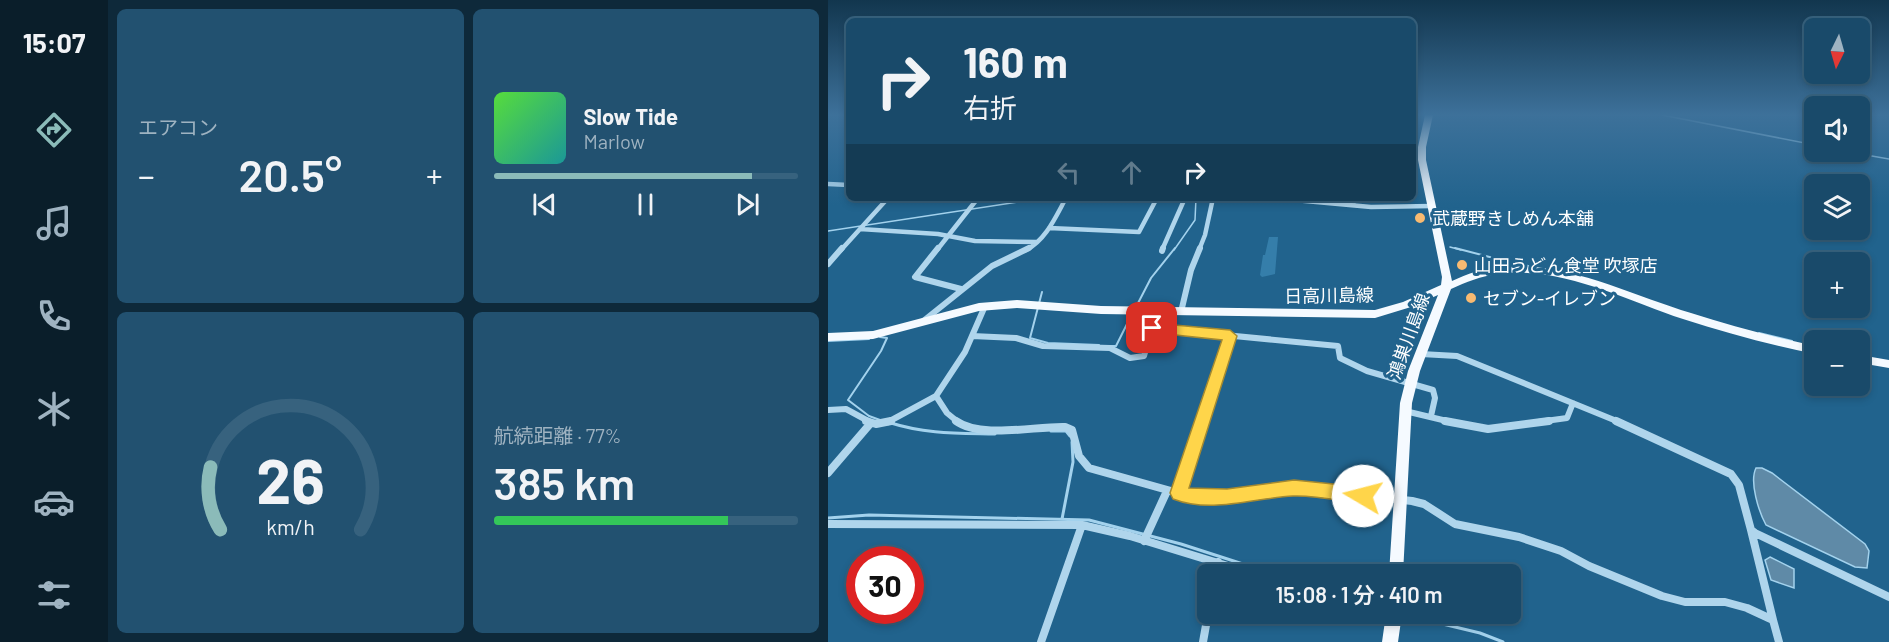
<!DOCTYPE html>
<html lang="ja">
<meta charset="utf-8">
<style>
body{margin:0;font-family:Barlow,"Noto Sans JP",sans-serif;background:#225170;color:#f1f3f6;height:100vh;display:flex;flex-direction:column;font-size:22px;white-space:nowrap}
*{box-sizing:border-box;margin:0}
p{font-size:20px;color:#9fb3c1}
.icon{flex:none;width:33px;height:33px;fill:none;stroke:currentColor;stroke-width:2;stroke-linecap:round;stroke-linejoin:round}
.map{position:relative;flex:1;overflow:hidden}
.panel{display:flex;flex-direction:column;gap:9px;padding:9px;background:#0e293a;width:720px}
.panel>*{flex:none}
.guide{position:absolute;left:18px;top:18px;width:570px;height:183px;border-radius:9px;box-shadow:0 3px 9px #0003,0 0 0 2px #37627e;background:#194a6a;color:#f1f3f6;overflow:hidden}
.needle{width:39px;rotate:185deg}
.controls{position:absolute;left:976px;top:18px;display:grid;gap:12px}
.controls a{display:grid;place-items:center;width:66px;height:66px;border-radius:9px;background:#194a6a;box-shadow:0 3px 9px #0003,0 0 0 2px #37627e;font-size:30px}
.speed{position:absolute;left:18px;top:546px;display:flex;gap:12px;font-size:30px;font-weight:700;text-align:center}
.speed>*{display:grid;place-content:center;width:78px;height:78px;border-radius:50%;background:#194a6a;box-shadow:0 3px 9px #0003,0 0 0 2px #37627e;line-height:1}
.speed .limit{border:9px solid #d22;background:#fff;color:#111}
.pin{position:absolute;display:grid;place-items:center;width:51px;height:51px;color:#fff;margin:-26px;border-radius:12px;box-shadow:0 3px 9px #0006}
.me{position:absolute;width:66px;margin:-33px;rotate:278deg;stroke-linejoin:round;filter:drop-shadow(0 0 4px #0008)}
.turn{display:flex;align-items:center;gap:21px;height:126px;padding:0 18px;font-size:27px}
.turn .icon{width:78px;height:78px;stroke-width:2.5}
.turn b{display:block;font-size:42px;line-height:51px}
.lanes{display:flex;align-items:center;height:57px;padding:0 18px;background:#0003;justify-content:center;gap:30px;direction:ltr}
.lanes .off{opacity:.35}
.big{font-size:45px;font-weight:600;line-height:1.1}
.panel .tile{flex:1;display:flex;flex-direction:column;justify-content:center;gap:9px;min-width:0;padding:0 21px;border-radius:9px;background:#225170}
.panel .dial{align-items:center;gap:0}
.dial svg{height:156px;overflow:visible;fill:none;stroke:#37627e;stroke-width:7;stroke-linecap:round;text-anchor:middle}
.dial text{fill:#f1f3f6;stroke:none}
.song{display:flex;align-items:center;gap:18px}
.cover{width:72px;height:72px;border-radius:9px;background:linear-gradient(135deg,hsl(110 70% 55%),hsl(180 70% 35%))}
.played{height:6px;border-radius:3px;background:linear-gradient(90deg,#8bbbb9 85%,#37627e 85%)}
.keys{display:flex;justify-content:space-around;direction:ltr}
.heat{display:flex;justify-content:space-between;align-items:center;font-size:33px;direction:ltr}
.charge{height:9px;border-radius:4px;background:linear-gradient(90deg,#34c759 77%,#37627e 0)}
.panel .tiles{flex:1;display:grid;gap:9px;grid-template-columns:repeat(2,1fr)}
.trip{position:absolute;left:369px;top:564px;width:324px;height:60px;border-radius:9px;background:#194a6a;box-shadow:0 3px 9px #0003,0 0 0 2px #37627e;font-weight:600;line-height:60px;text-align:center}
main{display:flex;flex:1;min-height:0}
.tab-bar{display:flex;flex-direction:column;width:108px;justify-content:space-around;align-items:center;background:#0a1e2a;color:#9fb3c1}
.tab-bar .icon{width:42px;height:42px}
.tab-bar .active{color:#8bbbb9}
.tab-bar b{font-size:27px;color:#f1f3f6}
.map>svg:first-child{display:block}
.green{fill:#357eaa}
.water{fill:#5f8aa7;stroke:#a3d2ed;stroke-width:1.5}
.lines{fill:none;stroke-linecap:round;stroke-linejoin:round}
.stream-far2{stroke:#a3d2ed;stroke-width:1.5}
.stream-far1{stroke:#a3d2ed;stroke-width:2}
.stream{stroke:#a3d2ed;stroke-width:3}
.street-far2{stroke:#afd5ec;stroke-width:4.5}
.street-far1{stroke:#afd5ec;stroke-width:6}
.street{stroke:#afd5ec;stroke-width:8}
.primary{fill:#f5faff;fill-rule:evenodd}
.route{fill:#ffd54a;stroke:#a68a30;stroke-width:1.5}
.poi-dot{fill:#f8ba71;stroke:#21638d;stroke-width:2}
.labels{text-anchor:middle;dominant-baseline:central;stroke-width:6;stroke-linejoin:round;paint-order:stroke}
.poi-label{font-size:18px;fill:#fff;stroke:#21638d;text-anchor:start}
.street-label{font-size:18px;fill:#fff;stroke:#21638d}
</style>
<main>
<nav class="tab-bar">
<b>15:07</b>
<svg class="icon active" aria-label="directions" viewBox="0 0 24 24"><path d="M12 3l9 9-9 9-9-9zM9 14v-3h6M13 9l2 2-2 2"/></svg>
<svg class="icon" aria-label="music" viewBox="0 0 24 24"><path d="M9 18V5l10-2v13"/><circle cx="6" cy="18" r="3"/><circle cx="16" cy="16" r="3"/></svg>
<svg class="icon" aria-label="phone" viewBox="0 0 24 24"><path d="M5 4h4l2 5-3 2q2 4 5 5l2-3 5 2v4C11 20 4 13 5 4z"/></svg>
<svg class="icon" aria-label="climate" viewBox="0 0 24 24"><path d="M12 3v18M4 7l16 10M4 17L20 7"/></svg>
<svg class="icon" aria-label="car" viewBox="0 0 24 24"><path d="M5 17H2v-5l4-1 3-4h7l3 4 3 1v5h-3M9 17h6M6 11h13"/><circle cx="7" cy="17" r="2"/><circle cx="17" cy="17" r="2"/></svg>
<svg class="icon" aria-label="filters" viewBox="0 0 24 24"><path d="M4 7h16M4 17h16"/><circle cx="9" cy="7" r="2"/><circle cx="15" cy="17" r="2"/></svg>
</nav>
<section class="panel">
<div class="tiles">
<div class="tile"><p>エアコン</p>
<div class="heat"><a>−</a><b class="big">20.5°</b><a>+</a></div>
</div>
<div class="tile">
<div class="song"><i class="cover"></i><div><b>Slow Tide</b><p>Marlow</p></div></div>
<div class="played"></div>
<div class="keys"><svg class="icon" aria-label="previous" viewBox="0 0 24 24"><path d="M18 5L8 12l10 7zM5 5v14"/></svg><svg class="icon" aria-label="pause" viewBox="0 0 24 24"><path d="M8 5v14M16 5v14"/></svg><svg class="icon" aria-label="next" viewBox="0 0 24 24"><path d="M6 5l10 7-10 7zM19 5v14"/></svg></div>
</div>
<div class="tile dial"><svg viewBox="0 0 100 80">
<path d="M14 69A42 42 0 1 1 86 69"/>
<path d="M14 69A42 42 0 0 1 9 37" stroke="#8bbbb9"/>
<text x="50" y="56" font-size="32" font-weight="700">26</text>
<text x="50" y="72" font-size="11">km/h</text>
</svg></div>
<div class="tile"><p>航続距離 · 77%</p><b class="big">385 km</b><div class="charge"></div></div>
</div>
</section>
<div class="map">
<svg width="1061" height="642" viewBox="0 0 1061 642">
<rect width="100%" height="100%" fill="#21638d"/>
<path class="green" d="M441,237H450L447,274L434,277L432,275L435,255H437Z"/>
<path class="water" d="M928,468H934L944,473L1037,544L1041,551L1039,568L1027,567L938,525C931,512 921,482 928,468Z
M942,557L966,569V588L943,580L937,560Z"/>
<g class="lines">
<path class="stream-far2" d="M834,115L987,145
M1021,152L1061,159
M479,198L527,203
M0,231L217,198
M622,247L633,250
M346,250L367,220L368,198"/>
<path class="stream-far1" d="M627,248L677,261
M682,262L709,268
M214,292L202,338L220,343L271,345
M307,309L323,278L347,248
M931,333L964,341
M52,337L59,338L53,351L20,400L41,416L52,420
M0,341L41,339
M282,346H288L304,314
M1032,355L1043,357"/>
<path class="stream" d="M63,423C97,434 132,433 167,434
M223,431H238L242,436
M0,518L41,515L261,520L353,544L446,574
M234,519L245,462L244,442
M573,614L652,633L675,642"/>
<path class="street-far2" d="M0,184L21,185
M444,198L543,207L604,206
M221,228L311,232L329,198
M32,229L110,234L147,241L209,242
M13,250L60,198
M109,250L150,198
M198,250C218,240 228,216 238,198
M334,250L357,198
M371,250L377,235L385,198"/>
<path class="street-far1" d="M110,248L87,277L133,289
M334,251L335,248
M0,264L14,248
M353,312L363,270L372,248
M94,322L164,266L201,248
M324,328L510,346L512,358L539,371L605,390L607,398L603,416
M144,336L188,338L215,346L282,348L302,358L316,356L329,312
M593,354L629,356L791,422
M0,410L18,409L42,422
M577,411L623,422
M60,422L108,396
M130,422L119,413L108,396L137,352L157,306
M374,422L402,336
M710,422L739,418L745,403"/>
<path class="street" d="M38,421L48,424L63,421
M128,421C153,439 207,426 237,427L244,430L251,456L261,468L368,498L399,497L466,488L584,501L596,504L627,524L691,537L733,551L761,566L834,596L857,602H897L919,608L945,620L951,642
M617,421L660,429L721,421
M788,421L903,474L911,485L923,530L927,533L1061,597
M0,473L42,424
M350,493L374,421
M0,524L254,525L302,536L426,574
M923,530L945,620
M316,541L339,491
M387,574L390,562
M213,642L254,525
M375,642L380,614"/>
<path class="primary" d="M597,115H605L598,147V160L624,281C639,274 655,268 672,267C736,260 803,295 863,313C903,326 945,337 987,346V354C943,345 898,333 855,319C798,300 731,265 670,274C653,276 638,282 623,289L592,371L584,403L575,574H561L572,403L580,371L610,295L583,307L547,318L273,314L189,308L151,311L45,339L0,341V333L45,331L151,303L189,300L273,306L547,310L575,302L613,285L614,277L590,160V147Z
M1032,355L1061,360V368L1032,363Z
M558,614H574L570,642H554Z"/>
</g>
<linearGradient id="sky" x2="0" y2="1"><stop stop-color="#12364e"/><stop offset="0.56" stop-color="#3d719a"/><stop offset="1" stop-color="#3d719a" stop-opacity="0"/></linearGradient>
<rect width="1061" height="205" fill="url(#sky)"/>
<path class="route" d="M324,323L402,330L409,336L361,488L399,489L466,480L535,487L541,490L544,496L541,501L535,504C512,501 488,495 465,496C425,498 384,514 345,499L342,493L394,340L319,332L317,328Z"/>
<g class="poi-dot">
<circle cx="592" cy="218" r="6"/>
<circle cx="634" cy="265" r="6"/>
<circle cx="643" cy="298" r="6"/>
</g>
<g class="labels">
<g class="poi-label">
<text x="604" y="218">武蔵野きしめん本舗</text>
<text x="646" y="265">山田うどん食堂 吹塚店</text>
<text x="655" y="298">セブン-イレブン</text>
</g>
<g class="street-label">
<text transform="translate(501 295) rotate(-1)">日高川島線</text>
<text transform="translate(580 336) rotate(-70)">鴻巣川島線</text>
</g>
</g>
</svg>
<div class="controls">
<a><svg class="needle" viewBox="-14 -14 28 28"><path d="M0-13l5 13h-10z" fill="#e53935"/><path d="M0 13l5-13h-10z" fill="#9fb3c1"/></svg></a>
<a><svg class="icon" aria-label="sound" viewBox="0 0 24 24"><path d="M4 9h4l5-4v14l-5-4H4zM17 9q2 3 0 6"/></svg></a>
<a><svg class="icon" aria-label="layers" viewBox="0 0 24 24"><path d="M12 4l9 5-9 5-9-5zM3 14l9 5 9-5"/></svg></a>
<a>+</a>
<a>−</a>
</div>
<div class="speed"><div class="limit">30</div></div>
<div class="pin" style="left:324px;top:328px;background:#d93025"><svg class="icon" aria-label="arrive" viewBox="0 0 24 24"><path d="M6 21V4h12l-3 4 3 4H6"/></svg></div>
<svg class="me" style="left:535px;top:496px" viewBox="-20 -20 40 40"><circle r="19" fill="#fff"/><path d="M0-13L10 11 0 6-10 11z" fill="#ffd54a"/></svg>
<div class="trip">15:08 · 1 分 · 410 m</div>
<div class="guide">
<div class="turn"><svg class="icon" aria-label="right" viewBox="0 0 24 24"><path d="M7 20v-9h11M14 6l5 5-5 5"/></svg><div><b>160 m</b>右折</div></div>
<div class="lanes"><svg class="icon off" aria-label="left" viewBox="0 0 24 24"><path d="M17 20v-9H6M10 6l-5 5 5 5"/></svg><svg class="icon off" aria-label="ahead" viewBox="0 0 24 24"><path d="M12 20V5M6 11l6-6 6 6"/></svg><svg class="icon" aria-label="right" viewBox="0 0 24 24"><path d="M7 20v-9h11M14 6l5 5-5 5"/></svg></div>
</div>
</div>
</main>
